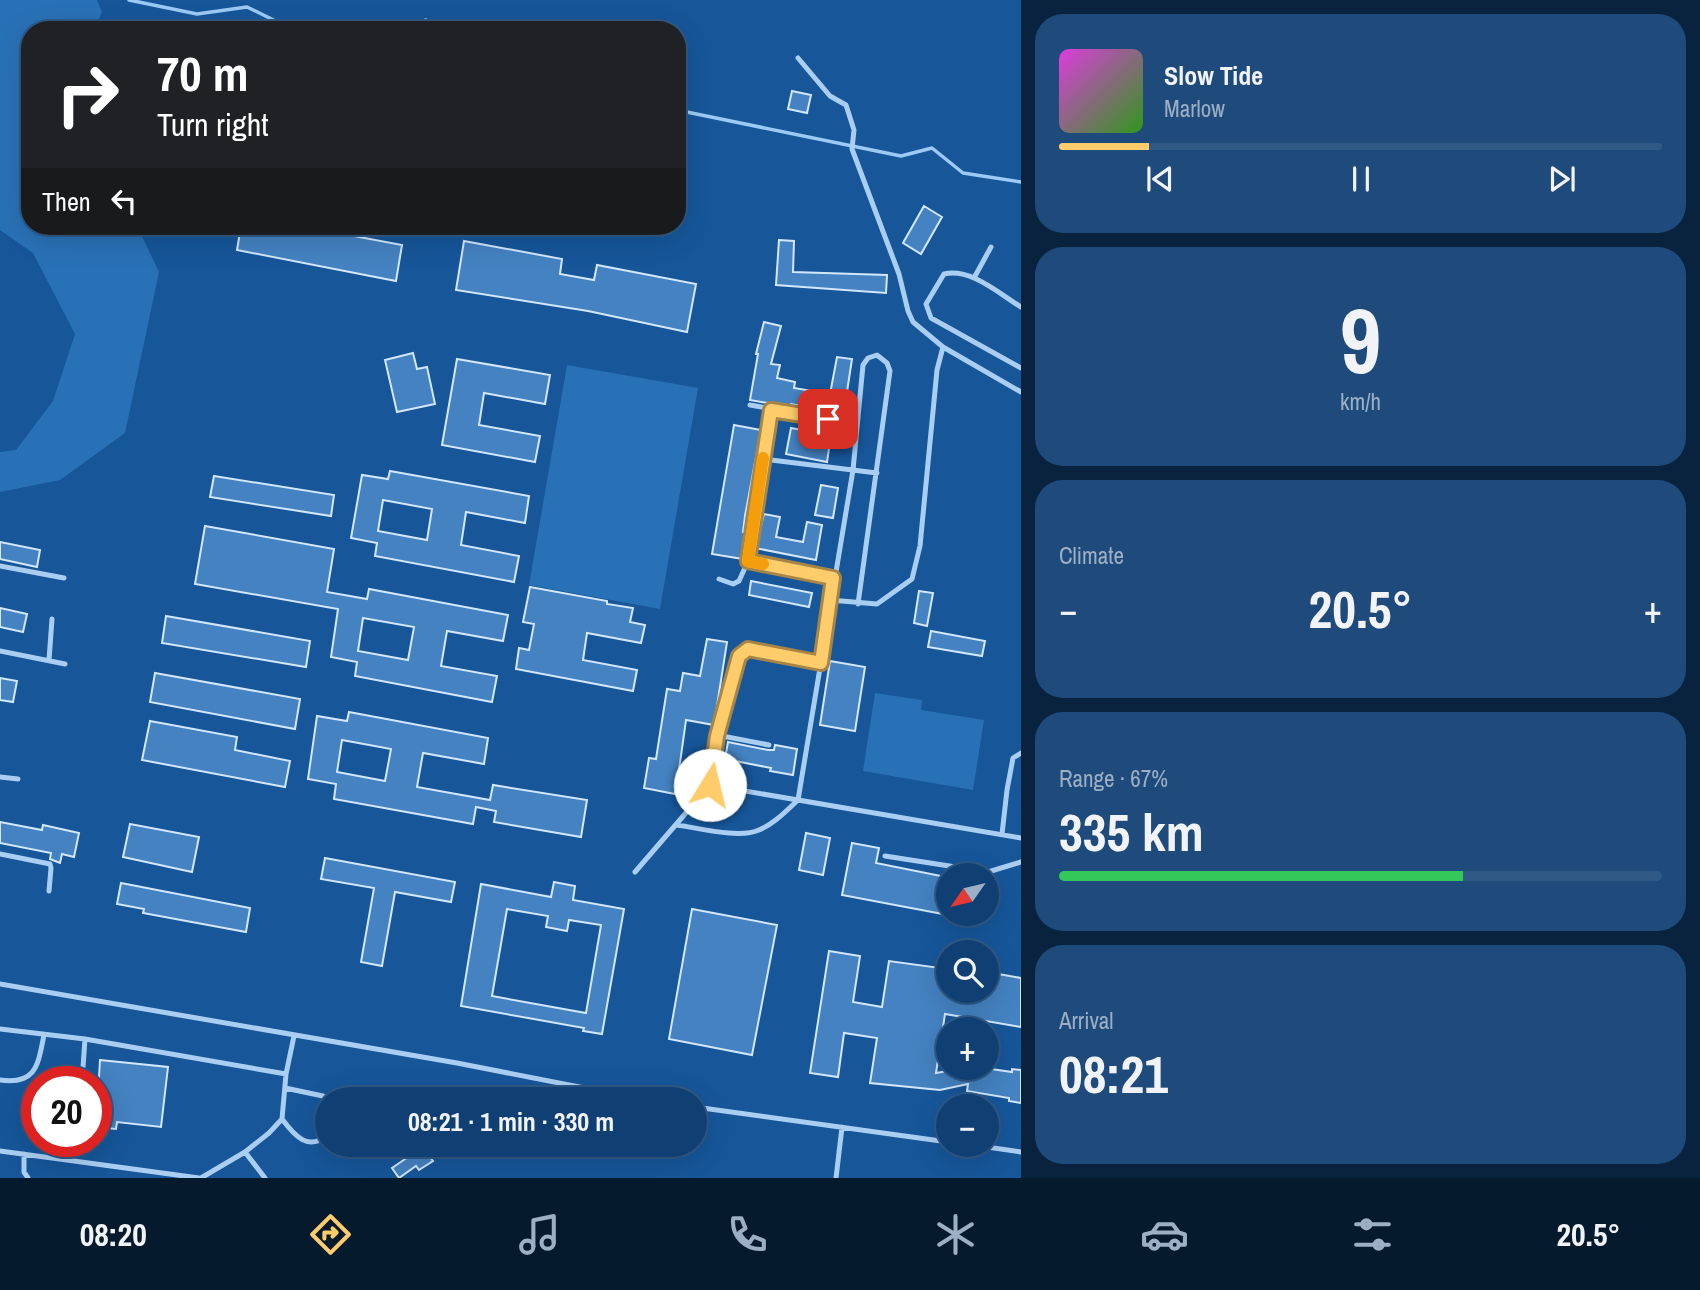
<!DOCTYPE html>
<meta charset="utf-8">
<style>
body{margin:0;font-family:"Archivo Narrow",sans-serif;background:#1e4b7b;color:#f1f3f6;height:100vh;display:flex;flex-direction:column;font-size:26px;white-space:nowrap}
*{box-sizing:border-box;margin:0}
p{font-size:23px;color:#9cafc4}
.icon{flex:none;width:38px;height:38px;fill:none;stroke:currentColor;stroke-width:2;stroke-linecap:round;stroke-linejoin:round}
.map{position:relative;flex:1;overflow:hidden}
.side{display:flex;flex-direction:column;gap:14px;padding:14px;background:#09233f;width:679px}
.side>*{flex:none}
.banner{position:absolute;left:21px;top:21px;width:665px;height:214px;border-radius:28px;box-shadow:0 7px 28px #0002,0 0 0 2px #305985;background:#202124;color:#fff;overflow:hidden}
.needle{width:46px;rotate:236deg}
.fabs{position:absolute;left:936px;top:863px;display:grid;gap:14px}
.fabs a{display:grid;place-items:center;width:63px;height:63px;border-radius:50%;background:#104073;box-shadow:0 7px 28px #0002,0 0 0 2px #305985;font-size:35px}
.speed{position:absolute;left:21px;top:1066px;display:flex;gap:14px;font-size:35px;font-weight:700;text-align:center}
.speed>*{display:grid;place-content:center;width:91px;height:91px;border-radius:50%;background:#104073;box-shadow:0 7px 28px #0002,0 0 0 2px #305985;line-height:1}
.speed .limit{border:10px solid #d22;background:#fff;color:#111}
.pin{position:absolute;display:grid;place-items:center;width:60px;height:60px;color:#fff;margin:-30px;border-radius:14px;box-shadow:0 4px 10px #0006}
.me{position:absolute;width:77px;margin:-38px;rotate:9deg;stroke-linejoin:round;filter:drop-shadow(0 0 5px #0008)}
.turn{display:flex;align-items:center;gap:24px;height:147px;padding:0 21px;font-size:32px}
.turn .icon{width:91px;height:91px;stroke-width:2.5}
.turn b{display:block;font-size:49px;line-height:60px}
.then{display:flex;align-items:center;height:66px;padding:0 21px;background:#0003;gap:14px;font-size:26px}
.big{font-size:52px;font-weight:700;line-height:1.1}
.side .card{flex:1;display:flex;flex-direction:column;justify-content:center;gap:10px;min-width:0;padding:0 24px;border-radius:28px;background:#1e4b7b}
.side .dial{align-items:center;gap:0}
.dial b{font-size:91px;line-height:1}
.song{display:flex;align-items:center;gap:21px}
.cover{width:84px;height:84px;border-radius:10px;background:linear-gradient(135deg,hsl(300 70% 55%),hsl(110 70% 35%))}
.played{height:7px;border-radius:4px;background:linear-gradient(90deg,#ffcc6b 15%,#305985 15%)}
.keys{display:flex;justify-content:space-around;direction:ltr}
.heat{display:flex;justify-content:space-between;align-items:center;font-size:38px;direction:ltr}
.charge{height:10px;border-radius:5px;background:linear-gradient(90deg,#34c759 67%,#305985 0)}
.trip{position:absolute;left:315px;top:1087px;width:392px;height:70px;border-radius:35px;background:#104073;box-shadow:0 7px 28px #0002,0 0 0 2px #305985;font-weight:700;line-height:70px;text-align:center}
.tab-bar{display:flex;height:112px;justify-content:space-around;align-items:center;background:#061a2e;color:#9cafc4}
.tab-bar .icon{width:49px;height:49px}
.tab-bar .selected{color:#ffcc6b}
.tab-bar b{font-size:32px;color:#f1f3f6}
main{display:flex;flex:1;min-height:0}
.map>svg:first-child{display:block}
.green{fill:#2971b6}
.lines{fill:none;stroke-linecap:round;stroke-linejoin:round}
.stream{stroke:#9ccaf4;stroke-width:3.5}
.building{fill:#4482c1;stroke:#d2e7fc;stroke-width:2;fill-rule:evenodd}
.service{stroke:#aacef2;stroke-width:5}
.route-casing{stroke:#a68546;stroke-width:18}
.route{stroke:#ffcc6b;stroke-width:12}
.slow{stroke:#f59e0b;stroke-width:12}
</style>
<main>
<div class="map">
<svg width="1021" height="1178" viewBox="0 0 1021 1178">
<rect width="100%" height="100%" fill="#165699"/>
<path class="green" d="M0,0H97L102,12L94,30H30V226H137L159,272L125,433L60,480L0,492V452L16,450L53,401L75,334L33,253L0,230Z
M567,365L698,388L660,609L529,585Z
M875,693L922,700L921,710L984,720L973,790L863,771Z"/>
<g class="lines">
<path class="stream" d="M129,0L197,14L247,7L294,30
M347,30L362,27L369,30
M395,30L426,20L447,30
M677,110L901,156L932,148L963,173L1021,182"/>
</g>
<path class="building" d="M792,91L811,95L807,113L788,109Z
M924,206L942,217L921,254L903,243Z
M241,226H301L402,245L396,281L237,250Z
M779,240L794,241L793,272L887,275L886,293L776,285Z
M464,241L562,259L560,274L594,280L597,265L696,284L687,332L588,311L456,290Z
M764,322L781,326L771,364L780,365L777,378L795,382L794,388L830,394L837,357L852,359L841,431L825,428V424H830L833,419L832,416L827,414L828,410L791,404L790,407L750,400L758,354H756Z
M413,353L417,369L427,367L435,404L397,412L385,360Z
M457,359L550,375L545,404L484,393L479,425L540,436L535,462L442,445Z
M734,425L761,430L745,516L743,532H747L743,559L712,554Z
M791,428L831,435L827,462L786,454Z
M390,471L529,496L525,523L466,512L461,545L519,556L514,582L375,556L377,543L351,538L362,475L388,479ZM383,500L432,509L427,540L378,531Z
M214,476L334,495L331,516L210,497Z
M821,485L838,488L833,518L815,515Z
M764,514L780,517L776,537L803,542L807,522L822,525L816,560L755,548Z
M205,526L334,549L327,592L367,599L369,589L508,615L503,641L447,631L441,666L497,676L492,702L355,676L357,662L331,657L338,609L195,584ZM363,618L414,627L408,660L358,651Z
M0,542L40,550L37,567L0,559Z
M751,581L812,593L809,607L749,595Z
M530,587L607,601V604L633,608L630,622L645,625L641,643L587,633L583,660L637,670L633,691L516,669L519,648L529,650L534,624L523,622Z
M919,591L933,593L927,626L914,623Z
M0,608L27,614L23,632L0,627Z
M166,616L310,641L306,667L162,643Z
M931,631L985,641L982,656L928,647Z
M707,639L727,642L714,725L686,720L679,770L699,773L695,794L675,791V794L644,788L649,758L656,759L667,689L680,691L683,673L700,676Z
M830,661L865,667L855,731L820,725Z
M155,673L300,699L295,729L150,702Z
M0,678L17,681L13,702L0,700Z
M349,712L488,738L484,764L423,753L417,787L490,800L493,785L587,800L581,837L494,822L496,811L476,807L473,824L334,799L336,784L308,779L317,716L347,721ZM342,740L391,749L385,781L337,772Z
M150,721L237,737L235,750L290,761L285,787L142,760Z
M728,742L768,750H774L775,745L797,749L793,775L770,771L771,768L725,759Z
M0,822L42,830L43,825L79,833L74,857L62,854L60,863L50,859L51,853L0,843Z
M130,824L199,837L192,872L123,857Z
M806,833L830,838L823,875L799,870Z
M852,843L879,848L876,863L946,877L945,882L948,883V915L842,895Z
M325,858L455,882L451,902L395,892L382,966L361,962L374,888L321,879Z
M554,882L575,886L573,900L624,909L602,1034L583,1031L584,1028L461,1006L481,884L551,897ZM507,909L548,916L546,927L567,931L569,920L601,925L586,1013L492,996Z
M121,883L250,908L246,932L143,913L144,909L117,904Z
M692,909L777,925L752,1055L669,1039Z
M829,951L860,956L853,1002L882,1007L889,961L948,969V990H987V972L1021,978V1027L945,1014L936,1073L964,1068H984L1012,1072V1069L1021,1070V1103L1009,1101V1098L967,1091L968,1084L940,1090L870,1083L877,1038L844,1033L838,1077L810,1073Z
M100,1060L168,1067L161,1127L117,1122L116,1129L96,1127Z
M427,1144H448L430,1157L433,1161L419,1170L416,1166L399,1178L392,1168L411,1155L409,1152L419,1145L421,1148Z"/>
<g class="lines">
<path class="service" d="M798,58L830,96L846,105L854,130L852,149L899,274L908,311L913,322L943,347L1021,392
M974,278L991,247
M1021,307C998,293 971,268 944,274L926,304L931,318L1021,368
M750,405L828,419
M763,459L877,473
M748,561L833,578
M0,566L64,578
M719,579L733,584L739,581L748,561L771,410
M830,600L877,604L912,579L920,546L937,370L943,347
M0,651L65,664
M49,660L52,619
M717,735L769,745
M0,777L18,779
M710,785L1021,838
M677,825C699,828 739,839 759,830C774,824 786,811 798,800L853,470L863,365L868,358L877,355L887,363L890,371L858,604
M1002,834L1007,790L1013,758L1021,753
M0,854L50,864L51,868L49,891
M885,856L988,872L1021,862
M635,872L710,785L717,735L739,656L748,649L821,663
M0,984L457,1063L641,1099
M0,1029L85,1039L286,1074
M0,1080C37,1085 38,1064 44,1035
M82,1081L85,1039
M285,1088L323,1096L327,1103
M695,1107L948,1142
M282,1119C294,1135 308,1152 327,1135
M966,1144L1021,1152
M0,1151L199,1178
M245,1152L265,1178
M24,1154V1172L28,1178
M201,1178L245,1152L269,1133L282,1119L286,1074L294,1036
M836,1178L842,1127"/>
</g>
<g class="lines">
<g class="route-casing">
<path id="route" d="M710,785L717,736L739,656L748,649L821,663L833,578L748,561L771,410L828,419"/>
</g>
<use href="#route" class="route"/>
<path class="slow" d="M763,458L748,561L763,564"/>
</g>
</svg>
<div class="fabs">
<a><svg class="needle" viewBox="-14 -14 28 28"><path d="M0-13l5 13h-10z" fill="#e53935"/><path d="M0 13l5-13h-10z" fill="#9cafc4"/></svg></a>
<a><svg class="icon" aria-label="search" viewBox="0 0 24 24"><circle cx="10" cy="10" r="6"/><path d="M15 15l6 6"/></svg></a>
<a>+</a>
<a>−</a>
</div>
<div class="speed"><div class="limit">20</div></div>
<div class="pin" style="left:828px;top:419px;background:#d93025"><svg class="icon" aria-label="arrive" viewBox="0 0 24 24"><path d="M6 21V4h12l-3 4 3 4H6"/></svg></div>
<svg class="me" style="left:710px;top:785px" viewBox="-20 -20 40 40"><circle r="19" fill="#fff"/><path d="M0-13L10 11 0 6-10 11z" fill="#ffcc6b"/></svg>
<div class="trip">08:21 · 1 min · 330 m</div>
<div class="banner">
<div class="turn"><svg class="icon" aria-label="right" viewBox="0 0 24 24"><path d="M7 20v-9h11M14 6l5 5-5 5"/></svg><div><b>70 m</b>Turn right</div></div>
<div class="then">Then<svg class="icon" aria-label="left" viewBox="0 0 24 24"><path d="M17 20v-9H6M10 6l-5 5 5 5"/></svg></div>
</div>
</div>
<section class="side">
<div class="card">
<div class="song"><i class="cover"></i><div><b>Slow Tide</b><p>Marlow</p></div></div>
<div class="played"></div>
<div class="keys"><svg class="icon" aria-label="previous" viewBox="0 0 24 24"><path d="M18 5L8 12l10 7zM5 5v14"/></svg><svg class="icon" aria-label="pause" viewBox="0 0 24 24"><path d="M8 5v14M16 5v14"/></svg><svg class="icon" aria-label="next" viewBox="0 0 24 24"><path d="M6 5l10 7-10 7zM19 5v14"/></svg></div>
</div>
<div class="card dial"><b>9</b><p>km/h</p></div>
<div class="card"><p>Climate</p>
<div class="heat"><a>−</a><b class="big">20.5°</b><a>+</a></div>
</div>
<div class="card"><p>Range · 67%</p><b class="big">335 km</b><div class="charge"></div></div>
<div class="card"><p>Arrival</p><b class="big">08:21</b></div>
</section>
</main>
<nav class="tab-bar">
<b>08:20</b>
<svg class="icon selected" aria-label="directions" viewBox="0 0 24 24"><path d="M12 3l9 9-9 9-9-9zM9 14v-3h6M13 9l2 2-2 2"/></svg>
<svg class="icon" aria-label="music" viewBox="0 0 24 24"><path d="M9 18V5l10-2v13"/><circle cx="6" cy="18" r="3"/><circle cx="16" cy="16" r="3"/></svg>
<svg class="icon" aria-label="phone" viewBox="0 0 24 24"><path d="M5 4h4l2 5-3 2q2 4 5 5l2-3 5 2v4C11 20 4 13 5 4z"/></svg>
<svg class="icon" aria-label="climate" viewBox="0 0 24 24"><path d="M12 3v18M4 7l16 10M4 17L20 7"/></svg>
<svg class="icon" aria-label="car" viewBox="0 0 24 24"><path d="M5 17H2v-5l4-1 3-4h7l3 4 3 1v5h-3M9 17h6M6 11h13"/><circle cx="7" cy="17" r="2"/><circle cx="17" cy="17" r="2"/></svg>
<svg class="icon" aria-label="filters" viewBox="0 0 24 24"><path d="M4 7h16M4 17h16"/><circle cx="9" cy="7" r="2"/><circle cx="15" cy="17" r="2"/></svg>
<b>20.5°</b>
</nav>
